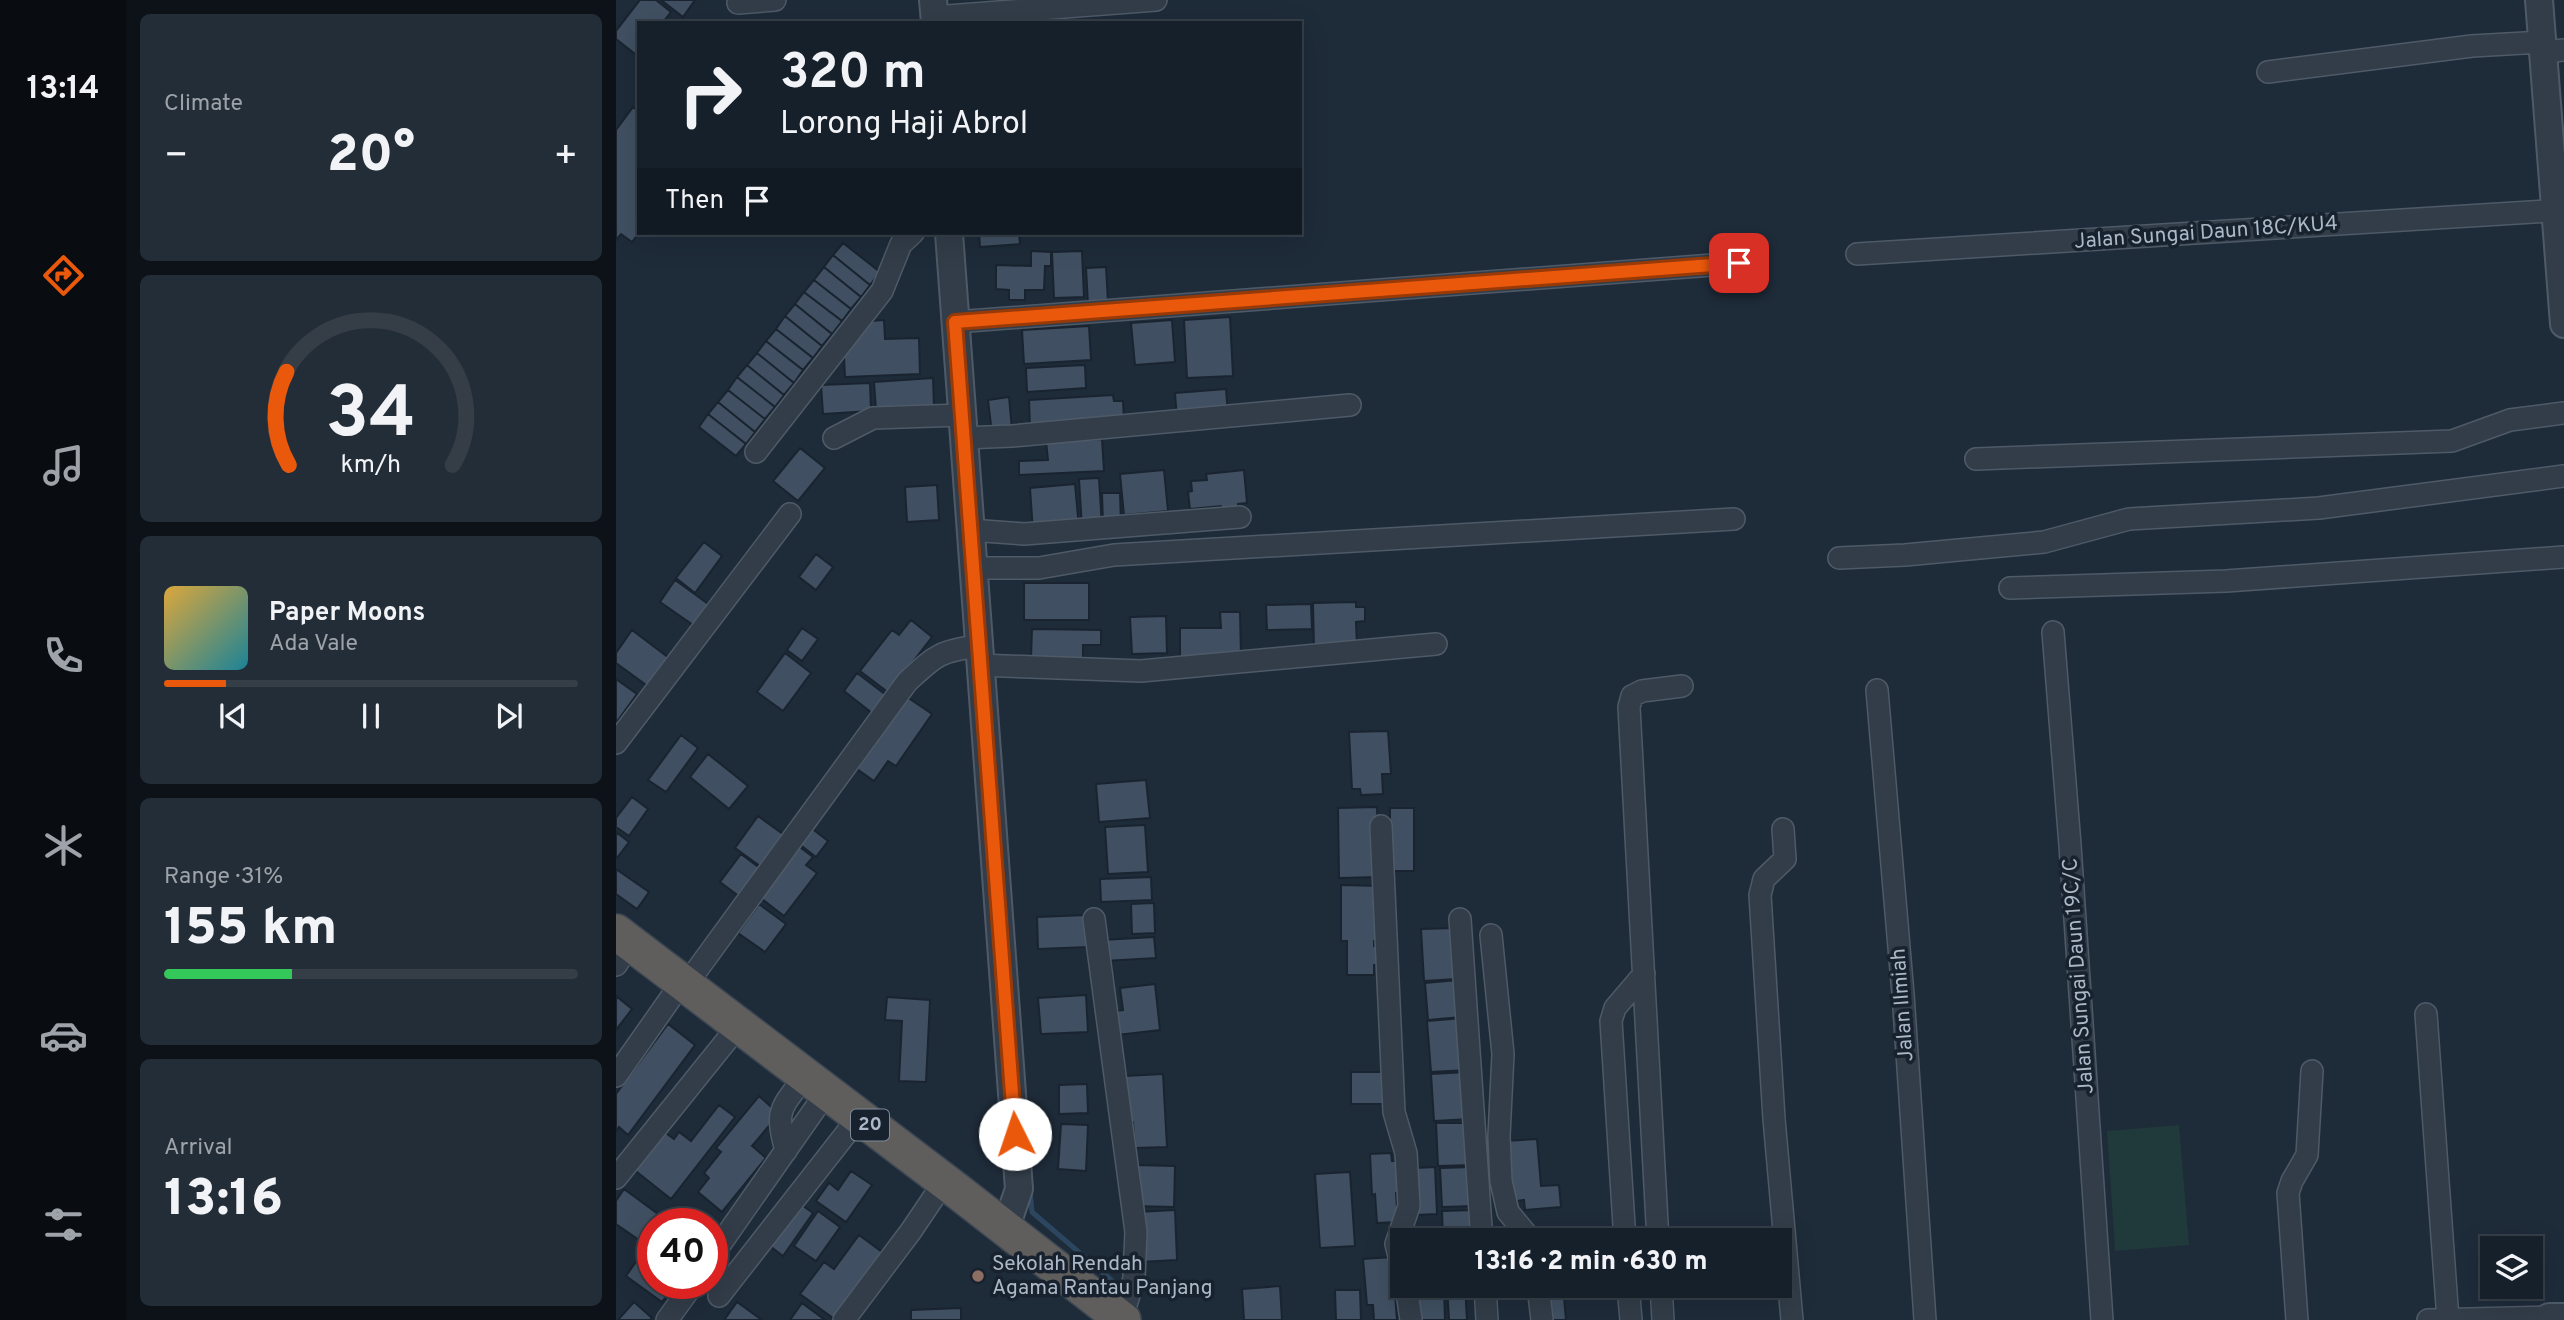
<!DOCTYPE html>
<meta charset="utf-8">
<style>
body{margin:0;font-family:Overpass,sans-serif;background:#232d37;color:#f1f3f6;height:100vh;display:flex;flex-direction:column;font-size:26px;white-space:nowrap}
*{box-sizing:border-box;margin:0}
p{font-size:23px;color:#9ea3a9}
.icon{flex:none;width:38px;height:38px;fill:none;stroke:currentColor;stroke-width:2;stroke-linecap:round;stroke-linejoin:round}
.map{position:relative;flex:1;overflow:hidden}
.drawer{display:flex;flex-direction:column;gap:14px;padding:14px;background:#0c1218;width:490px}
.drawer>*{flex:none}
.hud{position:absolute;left:21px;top:21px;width:665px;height:214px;border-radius:0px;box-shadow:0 7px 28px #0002,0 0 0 2px #353e47;background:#16202b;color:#f1f3f6;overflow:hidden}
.fabs{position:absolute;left:1864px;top:1236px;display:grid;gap:14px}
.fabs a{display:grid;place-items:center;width:63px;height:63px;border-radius:0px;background:#16202b;box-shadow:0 7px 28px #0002,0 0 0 2px #353e47;font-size:35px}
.speed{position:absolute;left:21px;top:1208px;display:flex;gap:14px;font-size:35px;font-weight:700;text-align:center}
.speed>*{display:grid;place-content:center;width:91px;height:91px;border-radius:50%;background:#16202b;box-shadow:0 7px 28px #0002,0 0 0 2px #353e47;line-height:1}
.speed .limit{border:10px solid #d22;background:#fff;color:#111}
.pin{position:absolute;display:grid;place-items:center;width:60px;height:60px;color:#fff;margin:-30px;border-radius:14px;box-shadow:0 4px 10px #0006}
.me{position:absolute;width:77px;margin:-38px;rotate:356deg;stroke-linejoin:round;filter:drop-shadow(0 0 5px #0008)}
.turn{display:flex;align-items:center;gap:24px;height:147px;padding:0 28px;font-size:32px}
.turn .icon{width:91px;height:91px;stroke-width:2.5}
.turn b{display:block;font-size:49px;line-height:60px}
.then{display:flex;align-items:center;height:66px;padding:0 28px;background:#0003;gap:14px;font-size:26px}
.big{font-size:52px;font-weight:800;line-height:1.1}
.drawer .card{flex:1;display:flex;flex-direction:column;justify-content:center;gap:10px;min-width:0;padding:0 24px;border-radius:10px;background:#232d37}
.drawer .dial{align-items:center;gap:0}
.dial svg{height:182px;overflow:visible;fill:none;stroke:#353e47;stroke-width:7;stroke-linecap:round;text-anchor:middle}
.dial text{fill:#f1f3f6;stroke:none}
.song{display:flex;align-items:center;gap:21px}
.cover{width:84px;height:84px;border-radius:10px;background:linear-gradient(135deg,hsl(40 70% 55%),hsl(190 70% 35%))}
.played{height:7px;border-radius:4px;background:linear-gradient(90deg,#ea580c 15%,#353e47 15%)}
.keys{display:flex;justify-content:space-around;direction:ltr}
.heat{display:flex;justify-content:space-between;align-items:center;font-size:38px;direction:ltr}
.charge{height:10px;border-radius:5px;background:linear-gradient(90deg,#34c759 31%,#353e47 0)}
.trip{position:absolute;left:774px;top:1228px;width:402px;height:70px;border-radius:0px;background:#16202b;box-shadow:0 7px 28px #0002,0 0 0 2px #353e47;font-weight:800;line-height:70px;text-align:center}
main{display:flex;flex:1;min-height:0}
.tabs{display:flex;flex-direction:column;width:126px;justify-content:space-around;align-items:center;background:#090d11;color:#9ea3a9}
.tabs .icon{width:49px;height:49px}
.tabs .selected{color:#ea580c}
.tabs b{font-size:32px;color:#f1f3f6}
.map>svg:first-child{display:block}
.green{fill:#20393a}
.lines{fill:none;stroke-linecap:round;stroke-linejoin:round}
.stream{stroke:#2d4660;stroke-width:5}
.building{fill:#405062;stroke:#192430;stroke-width:2}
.minor-casing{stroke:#4f5a68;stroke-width:24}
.tertiary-casing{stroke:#4f5a68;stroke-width:30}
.trunk-casing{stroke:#3c4754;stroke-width:38}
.minor{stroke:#323d49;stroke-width:21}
.tertiary{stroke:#323d49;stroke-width:26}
.trunk{stroke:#605e5c;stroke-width:35}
.route-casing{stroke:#983908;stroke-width:18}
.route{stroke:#ea580c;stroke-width:12}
.education-dot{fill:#8d6e63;stroke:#17222e;stroke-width:2.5}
.labels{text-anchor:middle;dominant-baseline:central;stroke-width:7;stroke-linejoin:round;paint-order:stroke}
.shield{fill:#17222e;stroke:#7f8a99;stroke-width:2}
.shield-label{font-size:19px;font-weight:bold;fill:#acb7c7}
.street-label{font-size:21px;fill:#acb7c7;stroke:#17222e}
.poi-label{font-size:21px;fill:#acb7c7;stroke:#17222e;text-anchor:start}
</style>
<main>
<nav class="tabs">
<b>13:14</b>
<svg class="icon selected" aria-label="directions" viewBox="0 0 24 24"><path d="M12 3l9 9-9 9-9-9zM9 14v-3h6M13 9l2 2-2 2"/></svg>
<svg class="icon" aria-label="music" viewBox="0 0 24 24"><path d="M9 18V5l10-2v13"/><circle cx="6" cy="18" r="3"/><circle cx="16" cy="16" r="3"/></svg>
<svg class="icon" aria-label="phone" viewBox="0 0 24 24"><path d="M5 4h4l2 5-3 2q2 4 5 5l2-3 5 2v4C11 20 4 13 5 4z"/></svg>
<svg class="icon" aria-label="climate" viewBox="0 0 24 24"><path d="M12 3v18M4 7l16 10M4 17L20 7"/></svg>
<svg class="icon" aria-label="car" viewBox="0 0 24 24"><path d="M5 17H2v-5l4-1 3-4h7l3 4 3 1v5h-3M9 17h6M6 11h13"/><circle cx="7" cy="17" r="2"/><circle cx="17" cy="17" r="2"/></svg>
<svg class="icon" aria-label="filters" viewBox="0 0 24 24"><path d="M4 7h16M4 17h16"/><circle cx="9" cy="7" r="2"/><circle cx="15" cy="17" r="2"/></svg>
</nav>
<section class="drawer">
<div class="card"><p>Climate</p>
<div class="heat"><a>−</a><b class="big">20°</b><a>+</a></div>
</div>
<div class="card dial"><svg viewBox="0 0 100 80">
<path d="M14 69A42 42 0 1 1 86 69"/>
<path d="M14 69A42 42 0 0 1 13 28" stroke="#ea580c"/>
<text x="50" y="56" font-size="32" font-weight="700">34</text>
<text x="50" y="72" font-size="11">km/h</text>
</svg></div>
<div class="card">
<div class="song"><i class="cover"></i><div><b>Paper Moons</b><p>Ada Vale</p></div></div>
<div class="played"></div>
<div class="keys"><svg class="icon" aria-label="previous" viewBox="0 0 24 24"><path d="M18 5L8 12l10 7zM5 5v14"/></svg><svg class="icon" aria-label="pause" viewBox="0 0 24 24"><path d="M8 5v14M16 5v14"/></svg><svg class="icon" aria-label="next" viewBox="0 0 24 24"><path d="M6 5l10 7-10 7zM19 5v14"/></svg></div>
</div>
<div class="card"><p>Range · 31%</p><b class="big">155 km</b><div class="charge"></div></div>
<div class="card"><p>Arrival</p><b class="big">13:16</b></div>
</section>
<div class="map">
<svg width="1948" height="1320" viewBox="0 0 1948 1320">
<rect width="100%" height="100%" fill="#1e2b39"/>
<path class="green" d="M1563,1125L1573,1245L1499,1251L1491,1131Z"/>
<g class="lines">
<path class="stream" d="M414,1190L416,1212L506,1289"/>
</g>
<path class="building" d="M24,0H40L55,12L48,21L50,23H23V57L0,39V31Z
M45,0H79L67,17Z
M17,107L23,112V233L16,242L5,234L0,240V130Z
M363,233H403L404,244L364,247Z
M227,243L264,272L254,285L217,255Z
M415,251L435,252V266H429L428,290H409V300H393V290L380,289V265L415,266Z
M466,251L468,297L438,298L436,252Z
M217,255L254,285L245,297L208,267Z
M208,267L245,297L235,309L198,280Z
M490,267L492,303L472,304L470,268Z
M198,280L235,309L226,321L188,292Z
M188,292L226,321L216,334L179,304Z
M179,304L216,334L206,346L169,316Z
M169,316L206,346L197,358L160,329Z
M614,317L617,376L571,378L568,320Z
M268,320L269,339L303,338L304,374L229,377L228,357L255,321Z
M556,320L559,362L519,365L515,323Z
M473,326L475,360L408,364L406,330Z
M160,329L197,358L187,370L150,341Z
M150,341L187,370L178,383L141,353Z
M141,353L178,383L168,395L131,365Z
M131,365L168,395L159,407L121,377Z
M469,365L470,388L411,392L410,368Z
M121,377L159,407L149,419L112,390Z
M317,378L318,406L260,410L258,382Z
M254,383L255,411L207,414L205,385Z
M610,389L612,415L561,419L559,393Z
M112,390L149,419L139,432L102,402Z
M497,395L498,401H507L508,422L414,428L413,400Z
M393,397L396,430L376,433L372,400Z
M102,402L139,432L130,444L92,414Z
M92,414L130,444L120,456L83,427Z
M486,439L488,471L403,475V461L432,460L430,441Z
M184,448L209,468L182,501L157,481Z
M548,470L552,511L508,515L504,474Z
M628,470L631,503L622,504V511L606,512L605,506L574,509L572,492L576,491L575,481L591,480L590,474Z
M483,478L486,527L466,528L463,479Z
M459,484L463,528L417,531L414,488Z
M321,485L323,520L291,522L289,487Z
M486,493H504L505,525H487Z
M88,542L106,556L79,593L60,578Z
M200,554L217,567L200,590L183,577Z
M59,580L95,606L80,627L44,602Z
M408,583H473V620H408Z
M740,602V607H749V621L740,622L741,647L698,648L697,603Z
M695,604L696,629L651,630L650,605Z
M604,612H624L625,656L564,657V628H605Z
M550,616L551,653L516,654L514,617Z
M295,620L316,637L273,693L244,671L276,630L283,635Z
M186,628L202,639L186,661L171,650Z
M416,629L485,630V645H467V659L415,658Z
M16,630L53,658L33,687L0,663V653Z
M169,653L195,673L167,711L141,692Z
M241,673L270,695L256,713L228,691Z
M0,679L21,694L0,723Z
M291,697L316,714L280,766L272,761L258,781L241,769Z
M772,731L775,774H766L767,794L745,795L744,789H736L733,732Z
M65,735L82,748L50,792L32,780Z
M92,754L132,786L113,809L74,777Z
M530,780L534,818L483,822L480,784Z
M16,797L32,809L13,836L0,827V818Z
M761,807L763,877L723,878L722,808Z
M774,808H798V871H774Z
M142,816L171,837L148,869L119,848Z
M190,824L212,841L200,857L178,840Z
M529,825L532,872L492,874L489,827Z
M0,832L13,842L1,858L0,857Z
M181,845L197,857L190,865L201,873L168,916L142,896Z
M125,854L145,869L124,897L104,882Z
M0,869L33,892L21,909L0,894Z
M535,877L536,900L485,902L484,879Z
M725,885L765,886V941H758V946H765L764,965H758V975H731V941H725Z
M538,903L539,933L516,934L515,904Z
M143,904L170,924L149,952L122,933Z
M471,915L473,947L422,949L421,917Z
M838,928L841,979L808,981L805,929Z
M538,937L540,958L488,961L486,940Z
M842,980L845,1017L812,1020L809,983Z
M539,984L544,1030L501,1035L498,1011L507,1010L504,988Z
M470,995L472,1032L425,1034L422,998Z
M0,996L16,1009L0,1030Z
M271,997L314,1000L310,1082L283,1081L286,1021L269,1020Z
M848,1018L851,1070L815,1072L811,1021Z
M52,1024L79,1045L12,1135L3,1127L0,1131V1094Z
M735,1072H770L771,1104H735Z
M852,1072L854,1119L818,1121L815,1074Z
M547,1074L551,1147L519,1148L517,1122H511L509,1076Z
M471,1084L472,1113L443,1114V1085Z
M143,1096L163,1114L136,1146L150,1158L106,1212L82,1192L93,1178L88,1173L105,1152L100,1148Z
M103,1105L119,1117L55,1199L16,1168L46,1130L58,1139L63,1132L75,1141Z
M820,1123H856L857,1165L822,1166Z
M445,1124L472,1125L470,1171L442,1169Z
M921,1139L925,1186L943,1185L945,1207L909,1210L908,1200L894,1202L889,1141Z
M775,1153L776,1161H784L786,1193H780L782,1222L761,1223L759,1194L756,1195L754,1154Z
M518,1165L559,1166L558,1207L517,1206Z
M819,1167L821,1214L801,1215L799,1168Z
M857,1167L859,1206L826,1207L824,1168Z
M235,1171L256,1185L230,1222L200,1201L213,1183L222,1190Z
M734,1172L739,1246L704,1248L699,1174Z
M8,1189L42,1214L23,1240L0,1224V1201Z
M180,1201L197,1213L167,1256L150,1243Z
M559,1210L561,1260L523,1262L521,1212Z
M858,1210L859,1241H827L826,1211Z
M202,1211L224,1227L200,1261L178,1246Z
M823,1229V1241H800V1230Z
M243,1235L266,1252L217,1318L184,1294L208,1262L218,1269Z
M34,1242L37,1244V1283H60L46,1302L10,1276Z
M776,1257L781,1320H758L757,1305H751L747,1259Z
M664,1286L666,1320H628L626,1289Z
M828,1286L829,1320H802L800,1287Z
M831,1286H849L851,1320H833Z
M719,1290H744L745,1320H720Z
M948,1297L950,1320H930L928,1298Z
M18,1302L36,1318L34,1320H2Z
M121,1302L146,1320H108Z
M186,1303L209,1320H174Z
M345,1308V1320H295V1310Z"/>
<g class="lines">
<g class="minor-casing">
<path id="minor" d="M122,3L159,0
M318,17L540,0
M1926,52L1948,50
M1652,72L1856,46L1927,42
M1241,254L1948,210
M339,322L1123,263
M218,438L257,418L346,415
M347,438L396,436L734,405
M140,452L266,291L285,244L297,233
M1360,459L1836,441L1894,420L1948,413
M354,530L408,534L624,517
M1223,558L1289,555L1428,542L1513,519L1703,508L1948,476
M356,568H423L498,555L1118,519
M1394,588L1610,581L1948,557
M1437,632L1454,845L1486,1320
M363,665L525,671L820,644
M1261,690L1287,994L1309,1320
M0,743L174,514
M765,826L778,1112L790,1153L793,1206L780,1244L786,1269
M1167,829L1169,859L1148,879L1144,895L1158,1119L1176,1320
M478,919L520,1232L518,1278L506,1319
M844,919L866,1241
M875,935L887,1054L883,1136L885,1181L892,1212L916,1241
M0,965L15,943
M70,985L291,682C319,656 323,651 362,646
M1810,1014L1832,1320
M0,1076L66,982
M170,1151C159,1109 164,1110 189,1076
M0,1178L123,1025
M1009,1241L995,1021L999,1008L1028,974
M1042,1241L1013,707L1016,696L1026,691L1066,686
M96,1256L210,1093
M790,1286L795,1320
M869,1286L871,1320
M922,1286L926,1320
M1012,1286L1015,1320
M1045,1286L1047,1320
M103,1296L243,1117
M51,1320L78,1283
M228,1320L295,1231L328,1182
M1681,1320L1672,1193L1676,1181L1691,1155L1696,1071
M1812,1320L1933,1317"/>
</g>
<g class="tertiary-casing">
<path id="tertiary" d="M317,0L319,23
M1923,0L1948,324
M333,233L403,1189L389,1230
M1933,1320V1317H1948"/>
</g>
<g class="trunk-casing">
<path id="trunk" d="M0,932L340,1190L507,1320"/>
</g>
<use href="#minor" class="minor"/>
<use href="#tertiary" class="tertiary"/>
<use href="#trunk" class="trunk"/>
</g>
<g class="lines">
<g class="route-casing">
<path id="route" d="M399,1134L339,322L1123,263"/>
</g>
<use href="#route" class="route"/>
</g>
<circle class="education-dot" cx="362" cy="1276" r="7"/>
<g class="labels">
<rect class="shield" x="235" y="1109.5" width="38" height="31" rx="5"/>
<g class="shield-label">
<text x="254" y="1125">20</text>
</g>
<g class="street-label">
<text transform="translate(1590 233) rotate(-4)">Jalan Sungai Daun 18C/KU4</text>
<text transform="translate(1463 976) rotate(-94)">Jalan Sungai Daun 19C/C</text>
<text transform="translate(1287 1005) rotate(-94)">Jalan Ilmiah</text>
</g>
<g class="poi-label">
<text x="376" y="1264">Sekolah Rendah<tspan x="376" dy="24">Agama Rantau Panjang</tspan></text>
</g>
</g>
</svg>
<div class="fabs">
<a><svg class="icon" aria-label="layers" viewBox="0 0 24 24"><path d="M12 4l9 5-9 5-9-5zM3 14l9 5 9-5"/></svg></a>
</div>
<div class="speed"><div class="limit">40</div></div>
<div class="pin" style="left:1123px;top:263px;background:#d93025"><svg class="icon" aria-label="arrive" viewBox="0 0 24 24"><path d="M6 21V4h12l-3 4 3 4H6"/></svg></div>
<svg class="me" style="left:399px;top:1134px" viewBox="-20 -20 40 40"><circle r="19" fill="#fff"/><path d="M0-13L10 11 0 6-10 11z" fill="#ea580c"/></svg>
<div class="trip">13:16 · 2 min · 630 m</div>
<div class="hud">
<div class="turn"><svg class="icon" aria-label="right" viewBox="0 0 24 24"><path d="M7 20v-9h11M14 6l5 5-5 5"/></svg><div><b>320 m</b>Lorong Haji Abrol</div></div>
<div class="then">Then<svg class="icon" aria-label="arrive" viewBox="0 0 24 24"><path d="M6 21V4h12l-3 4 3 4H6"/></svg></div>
</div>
</div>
</main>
